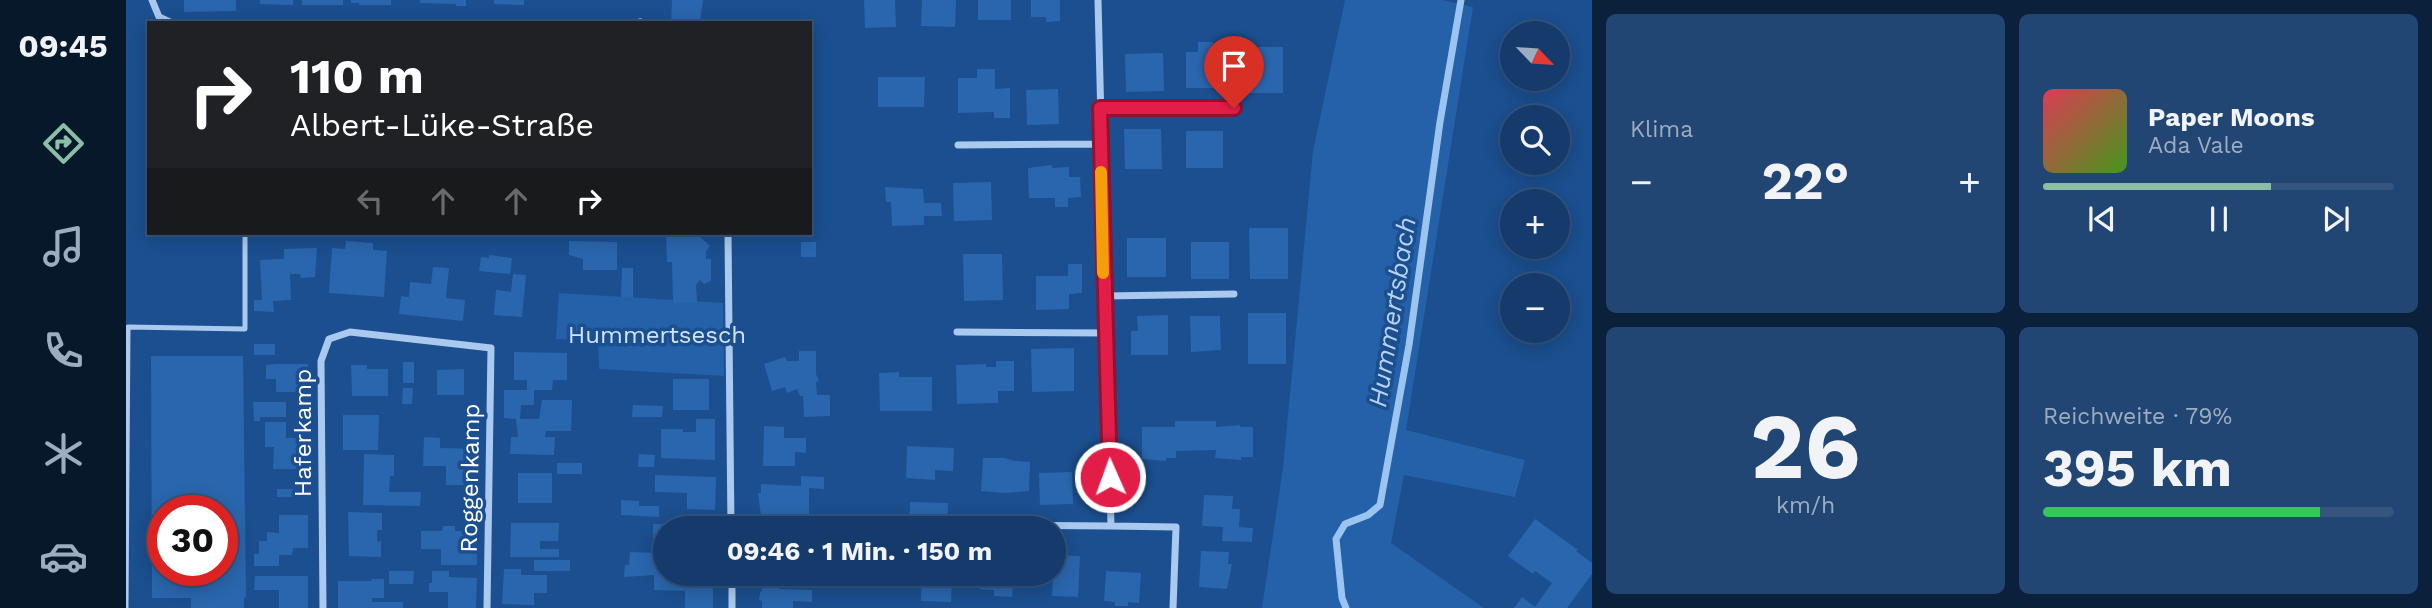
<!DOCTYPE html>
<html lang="de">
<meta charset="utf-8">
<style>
body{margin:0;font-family:"Work Sans",sans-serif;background:#214673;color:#f1f3f6;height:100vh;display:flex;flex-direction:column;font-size:26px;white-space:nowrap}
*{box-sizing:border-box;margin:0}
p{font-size:23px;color:#9dadc1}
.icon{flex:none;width:38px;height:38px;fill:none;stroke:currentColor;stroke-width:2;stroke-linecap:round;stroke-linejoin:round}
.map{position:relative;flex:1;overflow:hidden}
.side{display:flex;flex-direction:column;gap:14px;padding:14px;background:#0b203b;width:840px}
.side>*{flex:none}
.hud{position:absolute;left:21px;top:21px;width:665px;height:214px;border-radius:0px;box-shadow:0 4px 18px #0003,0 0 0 2px #33557e;background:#202124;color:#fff;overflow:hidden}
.needle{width:46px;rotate:115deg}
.tools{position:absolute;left:1374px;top:21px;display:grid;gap:14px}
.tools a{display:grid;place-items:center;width:70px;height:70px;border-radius:50%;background:#143b6b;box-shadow:0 4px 18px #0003,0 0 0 2px #33557e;font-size:35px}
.speed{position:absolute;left:21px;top:495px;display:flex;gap:14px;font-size:35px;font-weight:700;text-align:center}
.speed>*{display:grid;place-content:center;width:91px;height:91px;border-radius:50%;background:#143b6b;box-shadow:0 4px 18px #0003,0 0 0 2px #33557e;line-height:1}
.speed .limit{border:10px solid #d22;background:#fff;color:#111}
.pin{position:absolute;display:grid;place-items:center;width:60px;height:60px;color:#fff;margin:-72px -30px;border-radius:50% 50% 50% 0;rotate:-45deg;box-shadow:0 0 7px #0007}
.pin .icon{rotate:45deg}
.me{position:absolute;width:77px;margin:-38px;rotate:358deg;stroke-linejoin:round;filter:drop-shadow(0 0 5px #0008)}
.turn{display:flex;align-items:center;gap:24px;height:147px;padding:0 28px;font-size:32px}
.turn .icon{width:91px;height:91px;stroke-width:2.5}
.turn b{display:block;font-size:49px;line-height:60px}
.lanes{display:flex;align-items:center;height:66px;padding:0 28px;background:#0003;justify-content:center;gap:35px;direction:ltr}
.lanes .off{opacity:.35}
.big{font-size:52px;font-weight:700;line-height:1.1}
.side .card{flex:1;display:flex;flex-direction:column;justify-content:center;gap:10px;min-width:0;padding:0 24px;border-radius:10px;background:#214673}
.side .dial{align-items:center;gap:0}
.dial b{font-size:91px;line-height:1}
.song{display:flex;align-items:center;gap:21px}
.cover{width:84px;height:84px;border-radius:10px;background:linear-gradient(135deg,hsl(350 70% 55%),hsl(100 70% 35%))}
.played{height:7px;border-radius:4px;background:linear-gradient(90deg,#8abfa5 65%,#33557e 65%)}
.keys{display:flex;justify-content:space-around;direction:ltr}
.heat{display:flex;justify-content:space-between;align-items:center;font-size:38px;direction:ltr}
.charge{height:10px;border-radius:5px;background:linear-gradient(90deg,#34c759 79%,#33557e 0)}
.side .tiles{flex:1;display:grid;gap:14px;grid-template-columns:repeat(2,1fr)}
.trip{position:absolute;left:527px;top:516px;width:413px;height:70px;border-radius:35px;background:#143b6b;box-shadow:0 4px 18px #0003,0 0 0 2px #33557e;font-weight:700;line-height:70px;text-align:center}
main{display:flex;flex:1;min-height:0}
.dock{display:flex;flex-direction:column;width:126px;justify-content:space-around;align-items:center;background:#08182b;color:#9dadc1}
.dock .icon{width:49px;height:49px}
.dock .on{color:#8abfa5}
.dock b{font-size:32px;color:#f1f3f6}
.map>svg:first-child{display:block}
.green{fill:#2461a8}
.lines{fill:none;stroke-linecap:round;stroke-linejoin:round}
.stream{stroke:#9cc4f0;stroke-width:7}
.building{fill:#2a66ad;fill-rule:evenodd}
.service{stroke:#a9c9ee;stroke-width:5}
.minor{stroke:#a9c9ee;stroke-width:7}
.route-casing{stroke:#92132f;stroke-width:18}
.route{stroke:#e11d48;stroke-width:12}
.slow{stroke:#f59e0b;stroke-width:12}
.labels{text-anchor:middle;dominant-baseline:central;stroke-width:7;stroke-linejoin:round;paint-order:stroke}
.park-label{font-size:24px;fill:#cfe3fa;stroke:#1b4f8f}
.street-label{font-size:24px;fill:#fff;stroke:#1b4f8f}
.water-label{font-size:26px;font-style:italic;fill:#b5d3f5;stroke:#1b4f8f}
</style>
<main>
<nav class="dock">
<b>09:45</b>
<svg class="icon on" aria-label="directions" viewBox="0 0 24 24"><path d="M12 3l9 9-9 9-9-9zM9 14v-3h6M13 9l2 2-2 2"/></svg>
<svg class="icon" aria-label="music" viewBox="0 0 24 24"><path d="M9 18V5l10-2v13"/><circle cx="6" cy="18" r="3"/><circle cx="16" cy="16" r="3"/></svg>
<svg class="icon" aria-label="phone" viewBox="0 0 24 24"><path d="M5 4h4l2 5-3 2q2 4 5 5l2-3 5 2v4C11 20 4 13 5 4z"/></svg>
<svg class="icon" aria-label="climate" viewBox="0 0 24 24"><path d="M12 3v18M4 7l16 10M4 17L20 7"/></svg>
<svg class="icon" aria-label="car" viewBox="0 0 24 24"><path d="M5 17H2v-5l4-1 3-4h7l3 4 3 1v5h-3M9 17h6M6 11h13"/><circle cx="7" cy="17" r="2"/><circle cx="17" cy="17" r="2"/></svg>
</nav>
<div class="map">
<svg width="1466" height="608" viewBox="0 0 1466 608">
<rect width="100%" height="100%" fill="#1b4f8f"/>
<path class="green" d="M1219,0H1316L1347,7L1280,430L1399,460L1389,497L1278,475L1265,543L1358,608H1136L1157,468L1187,151Z
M433,293L597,303L598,376L473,369L472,341L430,339Z"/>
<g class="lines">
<path class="stream" d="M1220,608L1216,598L1210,539L1219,524L1242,515L1254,505L1283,345L1314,122L1335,0"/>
</g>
<path class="building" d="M58,0H110V11L58,12Z
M134,0H167V5L134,4Z
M176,0H217V5H176Z
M225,0H265V5H233V3H225Z
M294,0H340V6H330V4L294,3Z
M368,0H398V5L368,4Z
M546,0H577L574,23H545Z
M738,0H769L770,27L739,28Z
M796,0H830L829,27L795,26Z
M852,0H885V20H852Z
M905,0H934V21L920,22V17H905Z
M1072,42H1087V52H1096V88H1060V52H1072Z
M1123,47H1157V93H1124V80H1119L1120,61H1123Z
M1037,53L1038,91L1000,92L999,54Z
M851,69H869V89L884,88V118H868V112L832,113V78H851Z
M752,77H799L798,107H752Z
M932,89L933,124L901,125L900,90Z
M998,129H1035L1036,169H999Z
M1060,131H1097V168H1060Z
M926,165V168L943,167V177H954L955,197L942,198V207H929V198H903L902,168Z
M865,182L866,220L828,221L827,183Z
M759,187L797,189L798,203H815L816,216H798V225L766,226L765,202H760Z
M1123,228H1162V279H1124Z
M540,233H570L584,246L580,251V259H585V281L578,284L574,280L570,285L571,302L547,303L546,262H541Z
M1001,238H1040V277H1001Z
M220,241L247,243V250L261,251L258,297L203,293L206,248L219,249Z
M443,241L491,242V270H457V259L443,255Z
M675,242H690V257H675Z
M1065,242H1103V279H1065Z
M191,248L189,277L175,278L174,274H164L165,300L147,301L148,312L128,311V300H136L134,260L158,259V249Z
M837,254H876L877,300L838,301Z
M363,255L386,258L384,274L353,271L355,257L363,258Z
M942,264H956V293L943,294V309L910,310V276H942Z
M307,267L323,268L320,298L339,300L337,321L273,314L275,296L283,297L284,282L305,284Z
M496,268H507V298L495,297Z
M387,274L400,275L396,317L368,315L370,290L385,292Z
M1122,313H1160V364H1122Z
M1042,315V355H1005V331H1012L1011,316Z
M1064,316H1094L1095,350L1065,352Z
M128,344H149V355H128Z
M948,348V391L906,392L905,349Z
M673,351H690V374L693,381L690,382L691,395H704V416L678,417L677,396H674L671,389L661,393L659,387L646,391L638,364L659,357L661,361H673Z
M388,352L441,353V380H427L426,390H408V405H395L394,419H413L416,400H446L445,431H420L419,437H429L428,455L384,454L385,437H392L390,419L378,418V390H401V380H388Z
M25,356H117L120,597L118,598V608H65V598H26ZM37,511H96V570H37Z
M870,361H888V391H872V403L831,404L830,365L860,364V367H870Z
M277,362H288V383H277Z
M150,364H182V392H150V379H140V365Z
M225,365H241V369H262V396H226Z
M338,369V395H311V370Z
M773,372V377H806V411H754L753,373Z
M547,379H583V410H547Z
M277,388H287L286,404H276Z
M127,402H160V417H134V421H128Z
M507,405L537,406L536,417H506Z
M217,415H253L252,450H217Z
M570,419H589V460L535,458V429H557V432H570Z
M1049,421H1090V427L1114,425V427H1127V457H1115V460L1089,458L1090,450L1050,451V458H1040V461L1016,459V427H1049Z
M139,422H160V438H182V469H147L148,447H139Z
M638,426L658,427V438H680V453L669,452V466H637Z
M298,437L314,438V448L350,449V485H320V466H297Z
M781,446L828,448L827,471L809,470V480L780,478Z
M238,454L268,455V476H264L263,492H295L294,506L237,505Z
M513,454L529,455L528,467H512Z
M857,458H879L889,461L904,462L903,491L878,493L855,491Z
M431,463H456V474H431Z
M946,472L947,504L914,505L913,473Z
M392,473H426V503H392Z
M529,475L590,477L589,510L561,509V493L529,492Z
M675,476L698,477V489L683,488V518L635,516L632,493H635V484L675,486Z
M151,489H168V497H151Z
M1078,495L1107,496L1106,509H1114L1113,527L1127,528L1126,542L1096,541L1097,527L1076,526Z
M495,500L513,501V506H533V517L495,515Z
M784,502L822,503L821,528H783Z
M222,512L256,513V530H251V542L255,541V557L223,556Z
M153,515H182V548H167L166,555H153V566H128V554H133V541H141V532L153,533Z
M569,517L589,518V528H539V540H527V524L569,525Z
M1409,519L1452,550L1450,551L1466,563V574L1441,608H1388L1396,597L1409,607L1426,583L1409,571L1407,574L1382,556Z
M385,523H433L432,541H414V549H433V557H384Z
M317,526H329V531H351V565H315V549H295V531H316Z
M1075,551L1103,552L1102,564H1106L1101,589L1073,587Z
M504,552L531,553V566H539V574L587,575V608H559V591L528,590V575L498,577L499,565H503Z
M928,555L954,556L952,597L926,596Z
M408,560H444V571H408Z
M378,569H395V575H421V593H408V605L376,604Z
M263,571H288L287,584H263Z
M306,571H323V577L351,578L350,608H322V592H303V583H306Z
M980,571L1015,573L1013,603L1002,602V606H989V602L978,601Z
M636,574H664L663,585H653V589L686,590V602L667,601V608H636V601L633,600L634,593L636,591Z
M796,574H826L825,602L795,601Z
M854,574H888L886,597L868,596V590L854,589Z
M129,576H182V608H153V590H128Z
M245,579H258V598H246V602H277V608H212V581H246Z"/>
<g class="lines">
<path class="service" d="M0,608L2,327L119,329V233"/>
<path class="minor" d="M26,0L33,17L46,23
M972,0L985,526L1050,527L1047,608
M512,23L514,22
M974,108H1108
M832,145L974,144
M602,233L605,528
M978,296L1108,294
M831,332L979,333
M849,525L985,526
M606,574V608
M197,608L195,361L203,339L224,332L365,348L361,608"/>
</g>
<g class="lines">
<g class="route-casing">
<path id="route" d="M984,477L974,108H1108"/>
</g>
<use href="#route" class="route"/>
<path class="slow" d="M975,172L977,273"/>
</g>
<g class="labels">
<g class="park-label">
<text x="531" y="335">Hummertsesch</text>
</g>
<g class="street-label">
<text transform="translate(177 433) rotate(-90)">Haferkamp</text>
<text transform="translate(344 478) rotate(-89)">Roggenkamp</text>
</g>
<g class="water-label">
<text transform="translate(1266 312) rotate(-81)">Hummertsbach</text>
</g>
</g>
</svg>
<div class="tools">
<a><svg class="needle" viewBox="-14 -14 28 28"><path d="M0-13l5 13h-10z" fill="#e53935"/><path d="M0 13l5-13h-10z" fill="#9dadc1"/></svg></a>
<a><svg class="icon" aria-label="search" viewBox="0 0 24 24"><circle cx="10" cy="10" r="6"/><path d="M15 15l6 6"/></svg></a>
<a>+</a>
<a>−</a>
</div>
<div class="speed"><div class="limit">30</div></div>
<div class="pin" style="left:1108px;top:108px;background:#d93025"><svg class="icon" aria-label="arrive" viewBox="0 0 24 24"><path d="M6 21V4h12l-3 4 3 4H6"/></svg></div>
<svg class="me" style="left:984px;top:477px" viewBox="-20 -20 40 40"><circle r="17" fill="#e11d48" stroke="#fff" stroke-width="3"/><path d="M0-11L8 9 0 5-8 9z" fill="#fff"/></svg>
<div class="trip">09:46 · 1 Min. · 150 m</div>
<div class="hud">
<div class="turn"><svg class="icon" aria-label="right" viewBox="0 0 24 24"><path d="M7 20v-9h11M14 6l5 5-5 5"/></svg><div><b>110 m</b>Albert-Lüke-Straße</div></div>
<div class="lanes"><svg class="icon off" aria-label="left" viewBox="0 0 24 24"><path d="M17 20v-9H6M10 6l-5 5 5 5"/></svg><svg class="icon off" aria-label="ahead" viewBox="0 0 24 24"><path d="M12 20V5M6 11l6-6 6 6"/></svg><svg class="icon off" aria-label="ahead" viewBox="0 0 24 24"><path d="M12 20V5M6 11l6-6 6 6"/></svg><svg class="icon" aria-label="right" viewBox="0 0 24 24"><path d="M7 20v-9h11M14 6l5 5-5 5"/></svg></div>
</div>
</div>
<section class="side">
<div class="tiles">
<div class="card"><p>Klima</p>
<div class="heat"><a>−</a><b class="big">22°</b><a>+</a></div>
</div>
<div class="card">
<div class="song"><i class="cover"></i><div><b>Paper Moons</b><p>Ada Vale</p></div></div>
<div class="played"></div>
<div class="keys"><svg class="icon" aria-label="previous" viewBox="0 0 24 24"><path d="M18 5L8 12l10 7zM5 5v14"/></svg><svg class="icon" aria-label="pause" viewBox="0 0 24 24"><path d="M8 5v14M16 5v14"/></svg><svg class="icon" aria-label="next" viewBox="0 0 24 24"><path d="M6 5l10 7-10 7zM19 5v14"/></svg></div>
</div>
<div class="card dial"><b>26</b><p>km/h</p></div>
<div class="card"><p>Reichweite · 79%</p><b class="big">395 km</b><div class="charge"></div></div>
</div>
</section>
</main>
